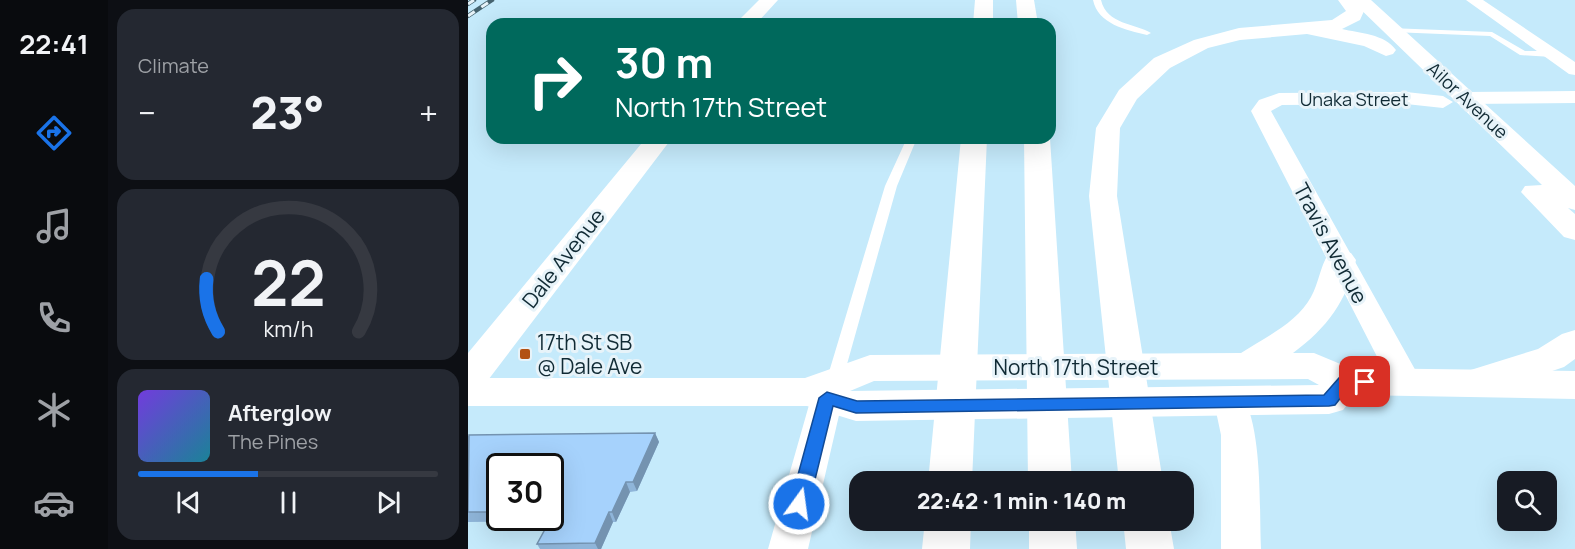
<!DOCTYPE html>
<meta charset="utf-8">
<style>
body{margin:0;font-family:Manrope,sans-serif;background:#242831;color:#f1f3f6;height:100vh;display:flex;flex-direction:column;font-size:22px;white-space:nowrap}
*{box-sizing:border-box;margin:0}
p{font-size:20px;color:#9ea1a6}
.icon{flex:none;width:33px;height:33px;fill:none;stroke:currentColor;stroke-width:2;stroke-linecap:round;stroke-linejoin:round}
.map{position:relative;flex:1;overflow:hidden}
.side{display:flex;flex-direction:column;gap:9px;padding:9px;background:#0d0f14;width:360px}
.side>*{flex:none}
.hud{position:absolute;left:18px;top:18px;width:570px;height:126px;border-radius:18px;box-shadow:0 6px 24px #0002;background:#00695c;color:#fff;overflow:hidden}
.buttons{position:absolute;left:1029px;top:471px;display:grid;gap:12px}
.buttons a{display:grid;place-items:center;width:60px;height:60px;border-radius:12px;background:#171b24;box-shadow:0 6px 24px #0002;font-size:30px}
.speed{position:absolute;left:18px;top:453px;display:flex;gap:12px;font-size:30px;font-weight:700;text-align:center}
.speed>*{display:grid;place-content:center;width:78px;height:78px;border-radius:50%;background:#171b24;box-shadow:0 6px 24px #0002;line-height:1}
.speed .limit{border:3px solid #111;border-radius:9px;background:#fff;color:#111}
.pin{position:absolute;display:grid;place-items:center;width:51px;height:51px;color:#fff;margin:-26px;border-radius:12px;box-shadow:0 3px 9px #0006}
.me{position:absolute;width:66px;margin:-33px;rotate:14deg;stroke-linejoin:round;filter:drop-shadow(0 0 4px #0008)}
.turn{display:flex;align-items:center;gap:21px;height:126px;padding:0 30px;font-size:27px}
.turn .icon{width:78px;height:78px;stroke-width:2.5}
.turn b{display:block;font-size:42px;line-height:51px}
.big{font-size:45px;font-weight:800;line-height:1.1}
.side .card{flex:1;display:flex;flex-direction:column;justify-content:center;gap:9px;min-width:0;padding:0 21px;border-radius:18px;background:#242831}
.side .dial{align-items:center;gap:0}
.dial svg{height:156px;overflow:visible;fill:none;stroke:#363941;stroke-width:7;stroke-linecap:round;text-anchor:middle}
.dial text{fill:#f1f3f6;stroke:none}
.song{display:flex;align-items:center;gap:18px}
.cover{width:72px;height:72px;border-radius:9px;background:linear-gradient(135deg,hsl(260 70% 55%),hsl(190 70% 35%))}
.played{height:6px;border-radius:3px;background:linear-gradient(90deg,#1a73e8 40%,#363941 40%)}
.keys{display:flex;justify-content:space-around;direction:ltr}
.heat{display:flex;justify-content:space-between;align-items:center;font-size:33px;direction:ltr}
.trip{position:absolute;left:381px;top:471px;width:345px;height:60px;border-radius:18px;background:#171b24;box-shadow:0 6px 24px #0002;font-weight:800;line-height:60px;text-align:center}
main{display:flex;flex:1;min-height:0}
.tabs{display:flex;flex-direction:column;width:108px;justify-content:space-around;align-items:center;background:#090b0e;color:#9ea1a6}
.tabs .icon{width:42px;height:42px}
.tabs .current{color:#1a73e8}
.tabs b{font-size:27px;color:#f1f3f6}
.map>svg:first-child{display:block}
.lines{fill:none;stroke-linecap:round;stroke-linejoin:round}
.lane{fill:#fff;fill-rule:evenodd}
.street{fill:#fff;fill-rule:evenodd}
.secondary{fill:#fff;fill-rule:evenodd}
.primary{fill:#fff;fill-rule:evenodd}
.highway{fill:#fff;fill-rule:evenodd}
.rail-casing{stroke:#45636f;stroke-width:4.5}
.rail{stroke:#e7f3f9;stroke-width:3;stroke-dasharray:8;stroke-linecap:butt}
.wall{fill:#8fb5d9;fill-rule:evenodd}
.shaded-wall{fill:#7493b0}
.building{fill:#a6d2fc;stroke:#7493b0;stroke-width:1.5}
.route{fill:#1a73e8;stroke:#114b97;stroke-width:1.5}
.poi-dot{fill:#b25112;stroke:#e7f3f9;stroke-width:2}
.labels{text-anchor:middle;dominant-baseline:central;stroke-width:6;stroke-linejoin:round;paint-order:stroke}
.far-street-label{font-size:18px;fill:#102a34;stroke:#e7f3f9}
.street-label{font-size:21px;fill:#102a34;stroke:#e7f3f9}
.poi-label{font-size:21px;fill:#102a34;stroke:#e7f3f9;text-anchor:start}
</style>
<main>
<nav class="tabs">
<b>22:41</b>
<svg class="icon current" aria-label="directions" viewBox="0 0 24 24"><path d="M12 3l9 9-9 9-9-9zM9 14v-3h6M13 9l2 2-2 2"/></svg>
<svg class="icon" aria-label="music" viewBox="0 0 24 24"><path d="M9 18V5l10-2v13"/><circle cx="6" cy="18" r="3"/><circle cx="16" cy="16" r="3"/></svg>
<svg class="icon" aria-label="phone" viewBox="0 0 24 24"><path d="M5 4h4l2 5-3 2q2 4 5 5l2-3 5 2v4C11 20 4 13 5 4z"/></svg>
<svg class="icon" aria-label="climate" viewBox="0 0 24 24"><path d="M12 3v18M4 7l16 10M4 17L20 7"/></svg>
<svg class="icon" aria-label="car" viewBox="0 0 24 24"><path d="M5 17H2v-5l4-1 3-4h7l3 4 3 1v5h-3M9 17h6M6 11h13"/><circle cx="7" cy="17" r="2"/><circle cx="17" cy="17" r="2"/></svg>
</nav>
<section class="side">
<div class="card"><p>Climate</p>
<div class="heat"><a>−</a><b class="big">23°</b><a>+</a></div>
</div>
<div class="card dial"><svg viewBox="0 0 100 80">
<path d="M14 69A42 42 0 1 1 86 69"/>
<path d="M14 69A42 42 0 0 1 8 42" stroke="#1a73e8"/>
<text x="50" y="56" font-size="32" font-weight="700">22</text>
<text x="50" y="72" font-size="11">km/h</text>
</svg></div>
<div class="card">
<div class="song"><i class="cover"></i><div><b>Afterglow</b><p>The Pines</p></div></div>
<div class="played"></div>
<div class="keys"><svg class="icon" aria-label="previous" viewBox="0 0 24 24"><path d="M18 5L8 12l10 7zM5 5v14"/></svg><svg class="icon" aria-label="pause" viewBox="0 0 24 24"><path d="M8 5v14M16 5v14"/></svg><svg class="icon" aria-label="next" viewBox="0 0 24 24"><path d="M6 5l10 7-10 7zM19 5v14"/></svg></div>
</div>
</section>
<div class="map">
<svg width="1107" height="549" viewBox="0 0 1107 549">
<rect width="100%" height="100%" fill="#c5eafb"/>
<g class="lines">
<path class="lane" d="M625,0H633C639,25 667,23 683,33L679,35C658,30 630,24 625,0Z
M921,28L1024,32L1057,51H1084L1088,54L1084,57L1052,55L1022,36L924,32H921Z
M439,138H449L429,186L374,382L372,386H360L358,382L417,186Z"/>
<path class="street" d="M998,0H1015L1107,62V75L1101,74Z
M1107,91V103L997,104L987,98L997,92Z
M938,92L975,96L985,102L975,108L938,104L814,105L803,111L954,382L949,390L938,393L927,390L922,382L783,111L791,100L811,93Z
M359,386L370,390L375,398L340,549H300L343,398L348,390Z
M762,390L774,394C795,431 791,506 793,549H753V435L746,402L750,394Z"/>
<path class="secondary" d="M872,250L883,253L888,260C879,301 859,328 825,353H846L882,368L1107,371V399L887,395L875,410L861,414L388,421L339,406H0V378H337L402,355L773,353C796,338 829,323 843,297C851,283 852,266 861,253ZM840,379L851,385L382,391L406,381Z"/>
<path class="primary" d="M883,0H903L1107,186V210L1100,208L1107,214V240L1096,237L1053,192L1057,186L1074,185Z
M178,138H204L14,388L0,392V353Z
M1107,330V359L1096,367L1007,397L993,393L988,383L993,373L1070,349L1094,334Z"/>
<path class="highway" d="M291,0H310L288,24H267Z
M507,0H525V24H505Z
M548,0H566L570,24H550Z
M870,0H888L896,11L892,20L874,29C891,33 917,34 928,50L925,54L918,56L896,46L839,34L772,40L740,48L702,68L669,99L652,128L649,196L695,482H651L621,196L628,128L651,90L686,58L726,40L771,28L864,20L878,11Z
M493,138H519L504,482H460Z
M556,138H582L604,482H560Z
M457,520H503L502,549H454Z
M561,520H607L609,549H561Z
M655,520H701L706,549H658Z"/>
<g class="rail-casing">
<path id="rail" d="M0,4L6,0
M0,16L24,0"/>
</g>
<use href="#rail" class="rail"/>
</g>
<path class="wall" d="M187,433L191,442L169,491L162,492L148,522H145L133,549H72L69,544L81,521L0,522V436ZM32,466H82V518H32Z"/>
<path class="shaded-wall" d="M187,433L191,442L169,491L165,482Z
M158,482L162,492L148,522L144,512Z
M141,512L145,522L133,549H130L127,543Z"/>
<path class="building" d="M187,433L165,482H158L144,512H141L127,543L69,544L87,511H82V466H32V512H0L1,435Z"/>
<path class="route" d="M876,376H897L905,382L897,387H881L867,405L861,406L388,413L365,406L341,504L338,510L331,512L325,510L322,504L351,398L359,392L389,401L856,395L871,378Z"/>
<rect class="poi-dot" x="51" y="348" width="12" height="12" rx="3"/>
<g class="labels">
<g class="far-street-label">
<text x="886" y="99">Unaka Street</text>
<text transform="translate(1000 100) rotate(43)">Ailor Avenue</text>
</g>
<g class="street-label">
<text transform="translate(863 243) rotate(62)">Travis Avenue</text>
<text transform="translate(95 258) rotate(-52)">Dale Avenue</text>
<text x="608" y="367">North 17th Street</text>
</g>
<g class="poi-label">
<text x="69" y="342">17th St SB<tspan x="69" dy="24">@ Dale Ave</tspan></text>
</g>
</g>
</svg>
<div class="buttons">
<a><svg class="icon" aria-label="search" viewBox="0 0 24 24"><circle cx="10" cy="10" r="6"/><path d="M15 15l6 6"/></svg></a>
</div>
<div class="speed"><div class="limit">30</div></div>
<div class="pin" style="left:897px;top:382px;background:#d93025"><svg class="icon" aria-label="arrive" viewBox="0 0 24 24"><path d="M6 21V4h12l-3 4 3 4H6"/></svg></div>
<svg class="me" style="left:331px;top:504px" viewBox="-20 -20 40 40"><circle r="17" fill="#1a73e8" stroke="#fff" stroke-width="3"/><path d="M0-11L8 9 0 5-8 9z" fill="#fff"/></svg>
<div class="trip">22:42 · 1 min · 140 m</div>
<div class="hud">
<div class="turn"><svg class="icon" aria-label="right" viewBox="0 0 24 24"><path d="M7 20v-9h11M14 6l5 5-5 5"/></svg><div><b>30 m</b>North 17th Street</div></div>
</div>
</div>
</main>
